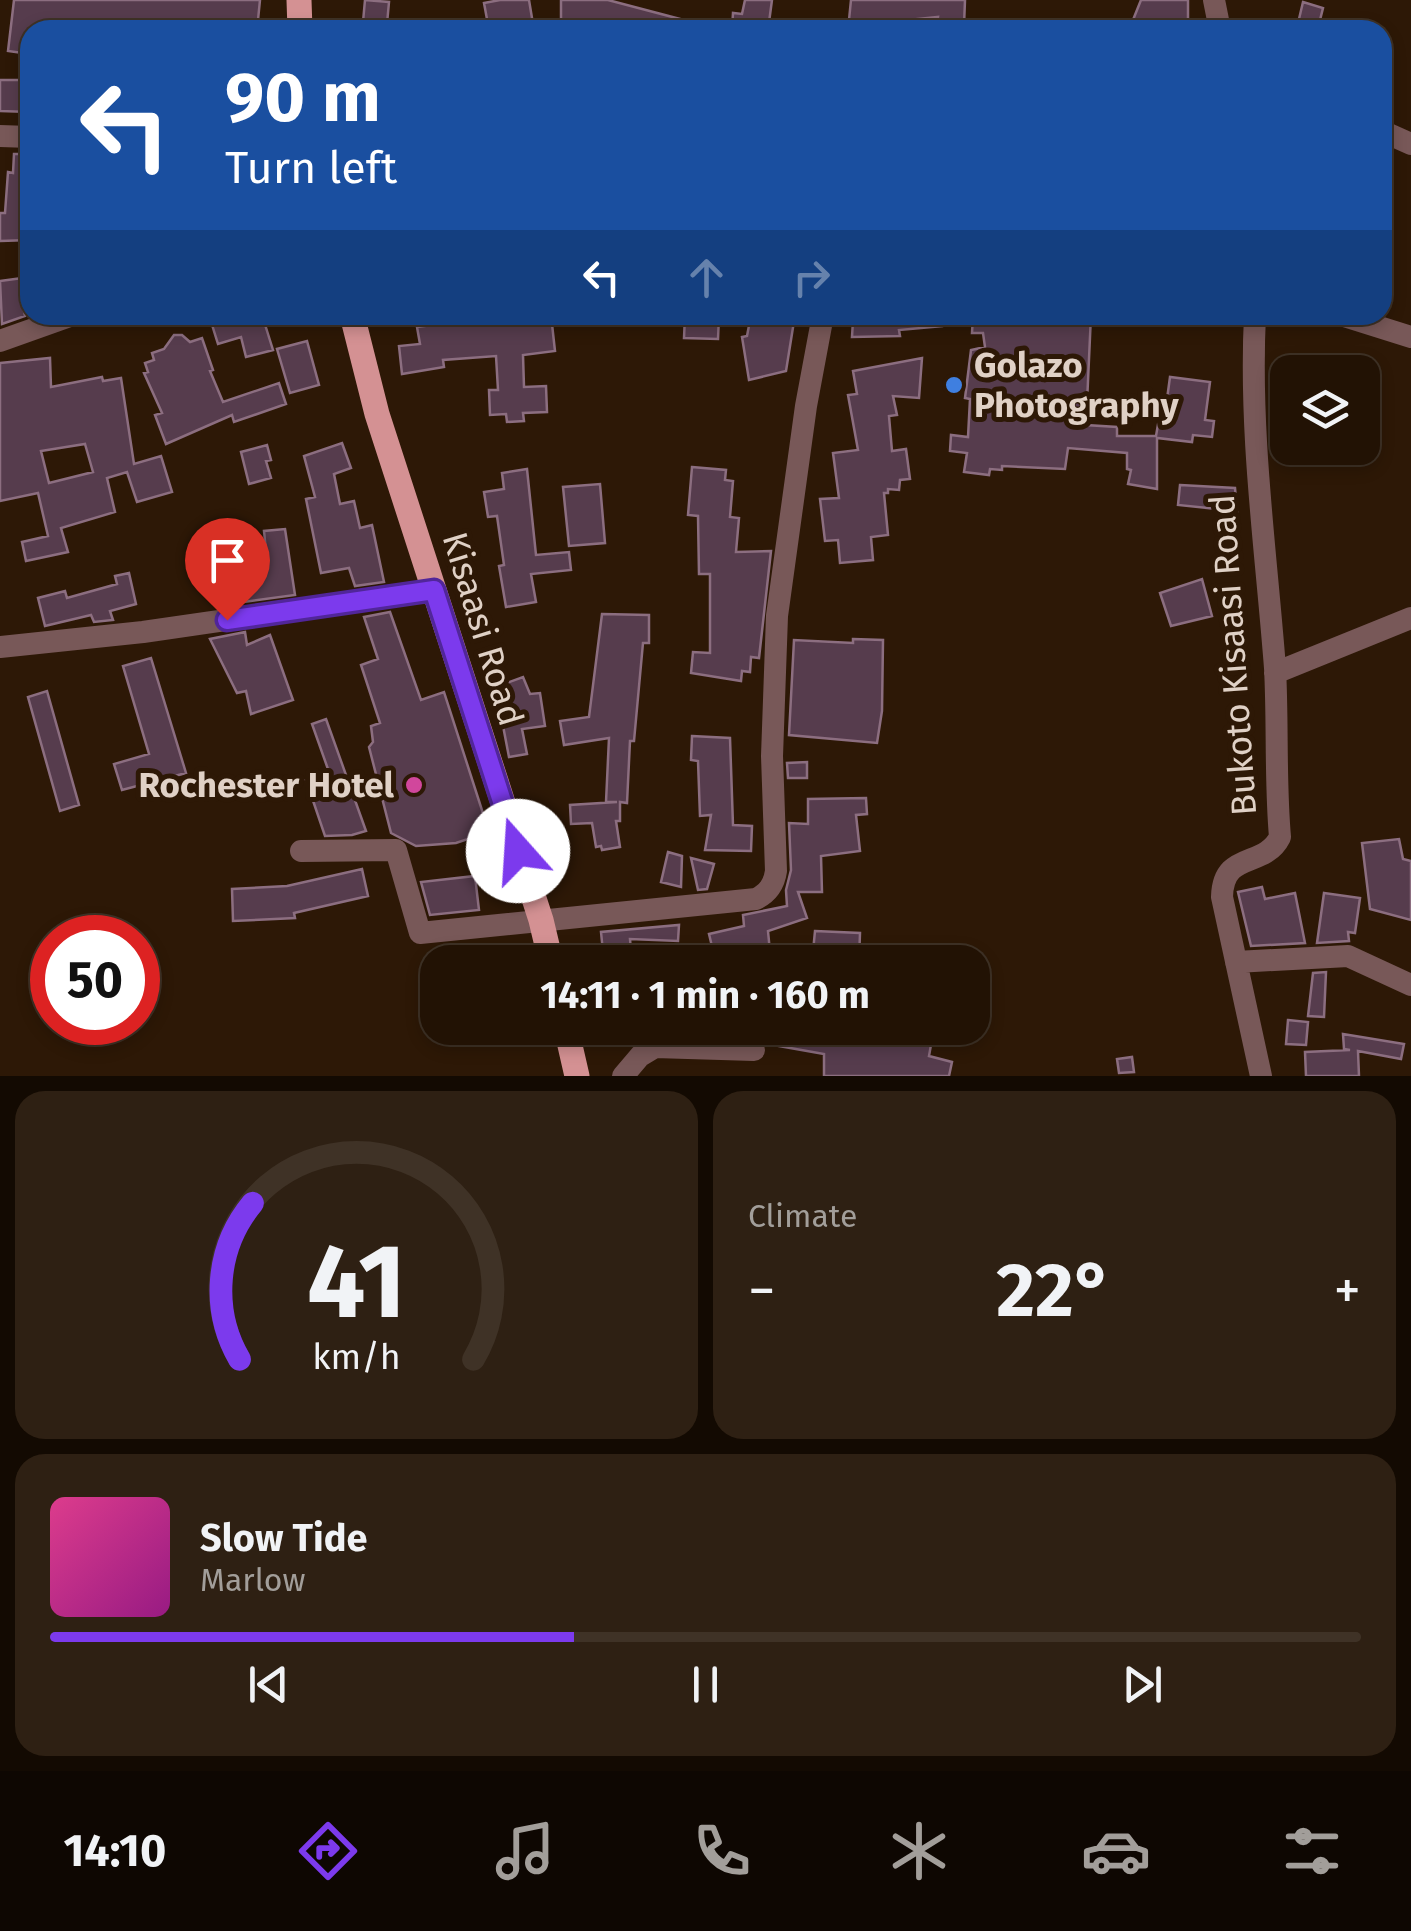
<!DOCTYPE html>
<meta charset="utf-8">
<style>
body{margin:0;font-family:"Fira Sans",sans-serif;background:#2e2013;color:#f1f3f6;height:100vh;display:flex;flex-direction:column;font-size:38px;white-space:nowrap}
*{box-sizing:border-box;margin:0}
p{font-size:32px;color:#a29e9a}
.icon{flex:none;width:55px;height:55px;fill:none;stroke:currentColor;stroke-width:2;stroke-linecap:round;stroke-linejoin:round}
.map{position:relative;height:1076px;overflow:hidden}
.details{display:flex;flex-direction:column;gap:15px;padding:15px;background:#130a02;flex:1}
.details>*{flex:none}
.banner{position:absolute;left:20px;top:20px;width:1372px;height:305px;border-radius:30px;box-shadow:0 5px 15px #0003,0 0 0 2px #3f3226;background:#1a4fa0;color:#fff;overflow:hidden}
.controls{position:absolute;left:1270px;top:355px;display:grid;gap:20px}
.controls a{display:grid;place-items:center;width:110px;height:110px;border-radius:20px;background:#221204;box-shadow:0 5px 15px #0003,0 0 0 2px #3f3226;font-size:50px}
.speed{position:absolute;left:30px;top:915px;display:flex;gap:20px;font-size:50px;font-weight:700;text-align:center}
.speed>*{display:grid;place-content:center;width:130px;height:130px;border-radius:50%;background:#221204;box-shadow:0 5px 15px #0003,0 0 0 2px #3f3226;line-height:1}
.speed .limit{border:15px solid #d22;background:#fff;color:#111}
.pin{position:absolute;display:grid;place-items:center;width:85px;height:85px;color:#fff;margin:-102px -42px;border-radius:50% 50% 50% 0;rotate:-45deg;box-shadow:0 0 10px #0007}
.pin .icon{rotate:45deg}
.me{position:absolute;width:110px;margin:-55px;rotate:341deg;stroke-linejoin:round;filter:drop-shadow(0 0 8px #0008)}
.turn{display:flex;align-items:center;gap:35px;height:210px;padding:0 40px;font-size:45px}
.turn .icon{width:130px;height:130px;stroke-width:2.5}
.turn b{display:block;font-size:70px;line-height:85px}
.lanes{display:flex;align-items:center;height:95px;padding:0 40px;background:#0003;justify-content:center;gap:50px;direction:ltr}
.lanes .off{opacity:.35}
.big{font-size:75px;font-weight:700;line-height:1.1}
.details .tile{flex:1;display:flex;flex-direction:column;justify-content:center;gap:15px;min-width:0;padding:0 35px;border-radius:30px;background:#2e2013}
.details .dial{align-items:center;gap:0}
.dial svg{height:260px;overflow:visible;fill:none;stroke:#3f3226;stroke-width:7;stroke-linecap:round;text-anchor:middle}
.dial text{fill:#f1f3f6;stroke:none}
.song{display:flex;align-items:center;gap:30px}
.cover{width:120px;height:120px;border-radius:15px;background:linear-gradient(135deg,hsl(330 70% 55%),hsl(310 70% 35%))}
.played{height:10px;border-radius:5px;background:linear-gradient(90deg,#7c3aed 40%,#3f3226 40%)}
.keys{display:flex;justify-content:space-around;direction:ltr}
.heat{display:flex;justify-content:space-between;align-items:center;font-size:55px;direction:ltr}
.details .tiles{flex:1;display:grid;gap:15px;grid-template-columns:1fr 1fr}
.tile:last-child{grid-column:span 2}
.trip{position:absolute;left:420px;top:945px;width:570px;height:100px;border-radius:30px;background:#221204;box-shadow:0 5px 15px #0003,0 0 0 2px #3f3226;font-weight:700;line-height:100px;text-align:center}
.menu{display:flex;height:160px;justify-content:space-around;align-items:center;background:#0e0702;color:#a29e9a}
.menu .icon{width:70px;height:70px}
.menu .current{color:#7c3aed}
.menu b{font-size:45px;color:#f1f3f6}
.map>svg:first-child{display:block}
.building{fill:#563c4d;stroke:#8c6e80;stroke-width:2.5;fill-rule:evenodd}
.lines{fill:none;stroke-linecap:round;stroke-linejoin:round}
.minor{stroke:#785858;stroke-width:22}
.major{stroke:#d49193;stroke-width:25}
.route-casing{stroke:#51269a;stroke-width:25}
.route{stroke:#7c3aed;stroke-width:18}
.shop-dot{fill:#3f7fe0;stroke:#2d1806;stroke-width:4}
.hotel-dot{fill:#d1479c;stroke:#2d1806;stroke-width:4}
.labels{text-anchor:middle;dominant-baseline:central;stroke-width:10;stroke-linejoin:round;paint-order:stroke}
.poi-label{font-size:35px;font-weight:bold;fill:#e0d1c6;stroke:#2d1806;text-anchor:start}
.street-label{font-size:35px;fill:#e0d1c6;stroke:#2d1806}
</style>
<div class="map">
<svg width="1411" height="1076" viewBox="0 0 1411 1076">
<rect width="100%" height="100%" fill="#2d1806"/>
<path class="building" d="M14,0H260L257,30L186,24V30H30V54L8,51Z
M365,0L389,2L387,24L363,22Z
M500,0H529L533,24L489,30L484,3Z
M561,0H608L699,24L698,30H635L626,28L627,21L561,22Z
M745,0H772L768,30H732L733,13L742,14Z
M851,0H965L964,26L937,24L938,17L890,22V30H848Z
M1141,0H1188V21L1151,25L1133,20Z
M1303,2L1323,8L1319,24L1299,19Z
M0,80H30L29,112L0,111Z
M14,154H30V240L0,241V213H5L8,172L13,173Z
M30,277V295L21,296L25,316L2,324L0,281Z
M209,315H262L273,350L246,357L241,337L218,344Z
M446,315H551L555,351L523,355L524,387L546,386L547,412L523,413L524,421L507,422L506,414L490,415L489,390H498L496,356L443,360L444,367L402,374L399,346L420,344L417,327L447,323Z
M685,315L719,316L718,339L684,338Z
M751,315H795L786,371L749,380L742,337L747,336Z
M862,315H942V326L899,330L900,336L852,337L853,320H863Z
M973,315H1091L1086,425L1117,427V436H1156L1160,413L1165,414L1170,377L1210,382L1205,420L1214,421L1212,437L1193,435L1192,442L1157,438V489L1128,484L1131,470L1127,469V453L1068,448L1065,469L1002,466V470L990,469L989,475L964,472L967,453L950,451L951,435L968,437L970,399L965,398L971,350L985,347L983,333H972Z
M174,335H182L190,342L202,338L213,370L210,371L223,402L279,383L286,404L234,422L232,415L166,444L155,415L162,413L144,373L148,372L145,363L154,360L152,353L164,349Z
M307,341L319,385L290,393L277,349Z
M50,358L51,387L102,377L103,381L121,378L134,464L161,456L172,492L137,502L127,472L107,478L115,512L61,528L68,552L26,561L22,542L48,536L38,493L0,501V363ZM85,444L93,472L49,483L41,451Z
M922,358L919,398L893,396L897,415L889,416L892,451L906,449L910,479L900,480L899,490L888,489V493H884L888,535L871,537L873,560L840,563L838,540L825,541L820,499L839,498L833,453L858,450L848,395L857,394L853,371Z
M342,443L351,468L334,474L340,504L354,501L360,528L372,525L384,582L355,586L349,568L321,573L306,499L315,497L304,456Z
M267,445L271,460L266,461L271,478L249,484L241,452Z
M692,467L726,470L725,480L733,481L730,517L739,518L736,552L771,551L759,658L751,657L750,672L742,671L741,681L691,673L693,652L710,653V574H699L698,516L688,515Z
M527,469L536,555L569,552L571,570L531,574L536,602L506,607L499,566L504,565L497,516L488,517L484,492L504,489L502,473Z
M600,484L605,543L569,546L563,487Z
M1180,485L1235,488L1237,511L1178,505Z
M285,529L295,595L229,604L223,570L208,572L204,551L234,546L236,555L266,551L264,531Z
M129,573L136,604L110,611L113,620L94,622L91,615L45,626L38,598L65,591L67,598L117,584L115,576Z
M1202,579L1212,616L1171,626L1160,593Z
M390,612L421,700L444,692L489,832L456,843L416,846L391,833L369,747L373,742L371,726L380,723L361,665L378,659L364,617Z
M602,614L649,615V643H643L634,741H630L627,803L620,802V821H616L620,847L602,850L601,846L596,847L592,823L571,824L570,805L617,802H606L609,738L564,745L560,721L589,717Z
M245,632L247,645L270,635L293,700L251,714L246,691L237,693L210,639Z
M853,639L883,640L882,711L877,743L789,735L794,640L853,643Z
M151,658L186,773L122,790L114,764L149,754L123,666Z
M523,677L530,694L540,693L545,726L522,729L527,754L509,757L499,705L507,703L504,684Z
M47,691L79,805L60,811L28,697Z
M326,719L366,831L352,835L325,836L306,780L329,772L312,724Z
M692,736L730,738L733,825L752,826L751,851L705,850L711,815L700,816L698,761L691,760Z
M807,762V778H788L787,763Z
M866,798L867,814L856,815L860,851L821,856L822,892H798L807,918L768,931L771,962H747L745,952L715,959L709,934L744,926L743,915L787,906L786,890L791,870L789,823L808,824V799Z
M1399,839L1403,859L1411,861V920L1370,909L1362,843Z
M668,852L682,856L681,887L661,882Z
M691,858L714,864L707,889L698,890Z
M362,869L368,896L294,913L295,918L233,921L232,889L287,886Z
M475,876L479,910L430,915L421,882Z
M1262,887L1265,899L1295,893L1305,943L1251,946L1238,892Z
M1324,893L1360,898L1355,933L1348,932L1349,941L1317,943Z
M679,925L678,941L630,939L632,962H604L601,932Z
M815,931L860,933L859,962H812Z
M1326,972L1324,1017L1308,1016L1313,973Z
M1288,1020L1308,1022L1306,1045L1286,1044Z
M764,1028H934L929,1056L952,1062L949,1076H824V1054L768,1044L762,1037Z
M1343,1034L1404,1044L1401,1059L1358,1051L1359,1076H1306L1305,1052L1350,1050L1344,1049Z
M1132,1057L1134,1072L1119,1073L1117,1059Z"/>
<g class="lines">
<path class="minor" d="M1214,0L1220,30
M1382,131L1411,144
M0,136L30,137
M1255,315C1249,433 1266,550 1275,668C1278,724 1275,781 1280,837C1264,869 1223,850 1222,897L1261,1076
M1341,315L1411,337
M0,341L73,315
M0,647L143,632L434,590
M1275,673L1411,618
M301,851L396,850L420,933L756,899C768,893 774,885 776,871L772,756L777,616L806,406L823,315
M1236,962L1348,956L1411,985
M623,1076L640,1056L655,1047L754,1050"/>
<path class="major" d="M299,0L300,30
M352,315L377,414L541,920L551,962
M566,1028L577,1076"/>
</g>
<g class="lines">
<g class="route-casing">
<path id="route" d="M227,620L434,590L518,851"/>
</g>
<use href="#route" class="route"/>
</g>
<circle class="shop-dot" cx="954" cy="385" r="10"/>
<circle class="hotel-dot" cx="414" cy="785" r="10"/>
<g class="labels">
<g class="poi-label">
<text x="974" y="365">Golazo<tspan x="974" dy="40">Photography</tspan></text>
<text x="394" y="785" text-anchor="end">Rochester Hotel</text>
</g>
<g class="street-label">
<text transform="translate(483 629) rotate(73)">Kisaasi Road</text>
<text transform="translate(1233 655) rotate(-94)">Bukoto Kisaasi Road</text>
</g>
</g>
</svg>
<div class="controls">
<a><svg class="icon" aria-label="layers" viewBox="0 0 24 24"><path d="M12 4l9 5-9 5-9-5zM3 14l9 5 9-5"/></svg></a>
</div>
<div class="speed"><div class="limit">50</div></div>
<div class="pin" style="left:227px;top:620px;background:#d93025"><svg class="icon" aria-label="arrive" viewBox="0 0 24 24"><path d="M6 21V4h12l-3 4 3 4H6"/></svg></div>
<svg class="me" style="left:518px;top:851px" viewBox="-20 -20 40 40"><circle r="19" fill="#fff"/><path d="M0-13L10 11 0 6-10 11z" fill="#7c3aed"/></svg>
<div class="trip">14:11 · 1 min · 160 m</div>
<div class="banner">
<div class="turn"><svg class="icon" aria-label="left" viewBox="0 0 24 24"><path d="M17 20v-9H6M10 6l-5 5 5 5"/></svg><div><b>90 m</b>Turn left</div></div>
<div class="lanes"><svg class="icon" aria-label="left" viewBox="0 0 24 24"><path d="M17 20v-9H6M10 6l-5 5 5 5"/></svg><svg class="icon off" aria-label="ahead" viewBox="0 0 24 24"><path d="M12 20V5M6 11l6-6 6 6"/></svg><svg class="icon off" aria-label="right" viewBox="0 0 24 24"><path d="M7 20v-9h11M14 6l5 5-5 5"/></svg></div>
</div>
</div>
<section class="details">
<div class="tiles">
<div class="tile dial"><svg viewBox="0 0 100 80">
<path d="M14 69A42 42 0 1 1 86 69"/>
<path d="M14 69A42 42 0 0 1 18 21" stroke="#7c3aed"/>
<text x="50" y="56" font-size="32" font-weight="700">41</text>
<text x="50" y="72" font-size="11">km/h</text>
</svg></div>
<div class="tile"><p>Climate</p>
<div class="heat"><a>−</a><b class="big">22°</b><a>+</a></div>
</div>
<div class="tile">
<div class="song"><i class="cover"></i><div><b>Slow Tide</b><p>Marlow</p></div></div>
<div class="played"></div>
<div class="keys"><svg class="icon" aria-label="previous" viewBox="0 0 24 24"><path d="M18 5L8 12l10 7zM5 5v14"/></svg><svg class="icon" aria-label="pause" viewBox="0 0 24 24"><path d="M8 5v14M16 5v14"/></svg><svg class="icon" aria-label="next" viewBox="0 0 24 24"><path d="M6 5l10 7-10 7zM19 5v14"/></svg></div>
</div>
</div>
</section>
<nav class="menu">
<b>14:10</b>
<svg class="icon current" aria-label="directions" viewBox="0 0 24 24"><path d="M12 3l9 9-9 9-9-9zM9 14v-3h6M13 9l2 2-2 2"/></svg>
<svg class="icon" aria-label="music" viewBox="0 0 24 24"><path d="M9 18V5l10-2v13"/><circle cx="6" cy="18" r="3"/><circle cx="16" cy="16" r="3"/></svg>
<svg class="icon" aria-label="phone" viewBox="0 0 24 24"><path d="M5 4h4l2 5-3 2q2 4 5 5l2-3 5 2v4C11 20 4 13 5 4z"/></svg>
<svg class="icon" aria-label="climate" viewBox="0 0 24 24"><path d="M12 3v18M4 7l16 10M4 17L20 7"/></svg>
<svg class="icon" aria-label="car" viewBox="0 0 24 24"><path d="M5 17H2v-5l4-1 3-4h7l3 4 3 1v5h-3M9 17h6M6 11h13"/><circle cx="7" cy="17" r="2"/><circle cx="17" cy="17" r="2"/></svg>
<svg class="icon" aria-label="filters" viewBox="0 0 24 24"><path d="M4 7h16M4 17h16"/><circle cx="9" cy="7" r="2"/><circle cx="15" cy="17" r="2"/></svg>
</nav>
